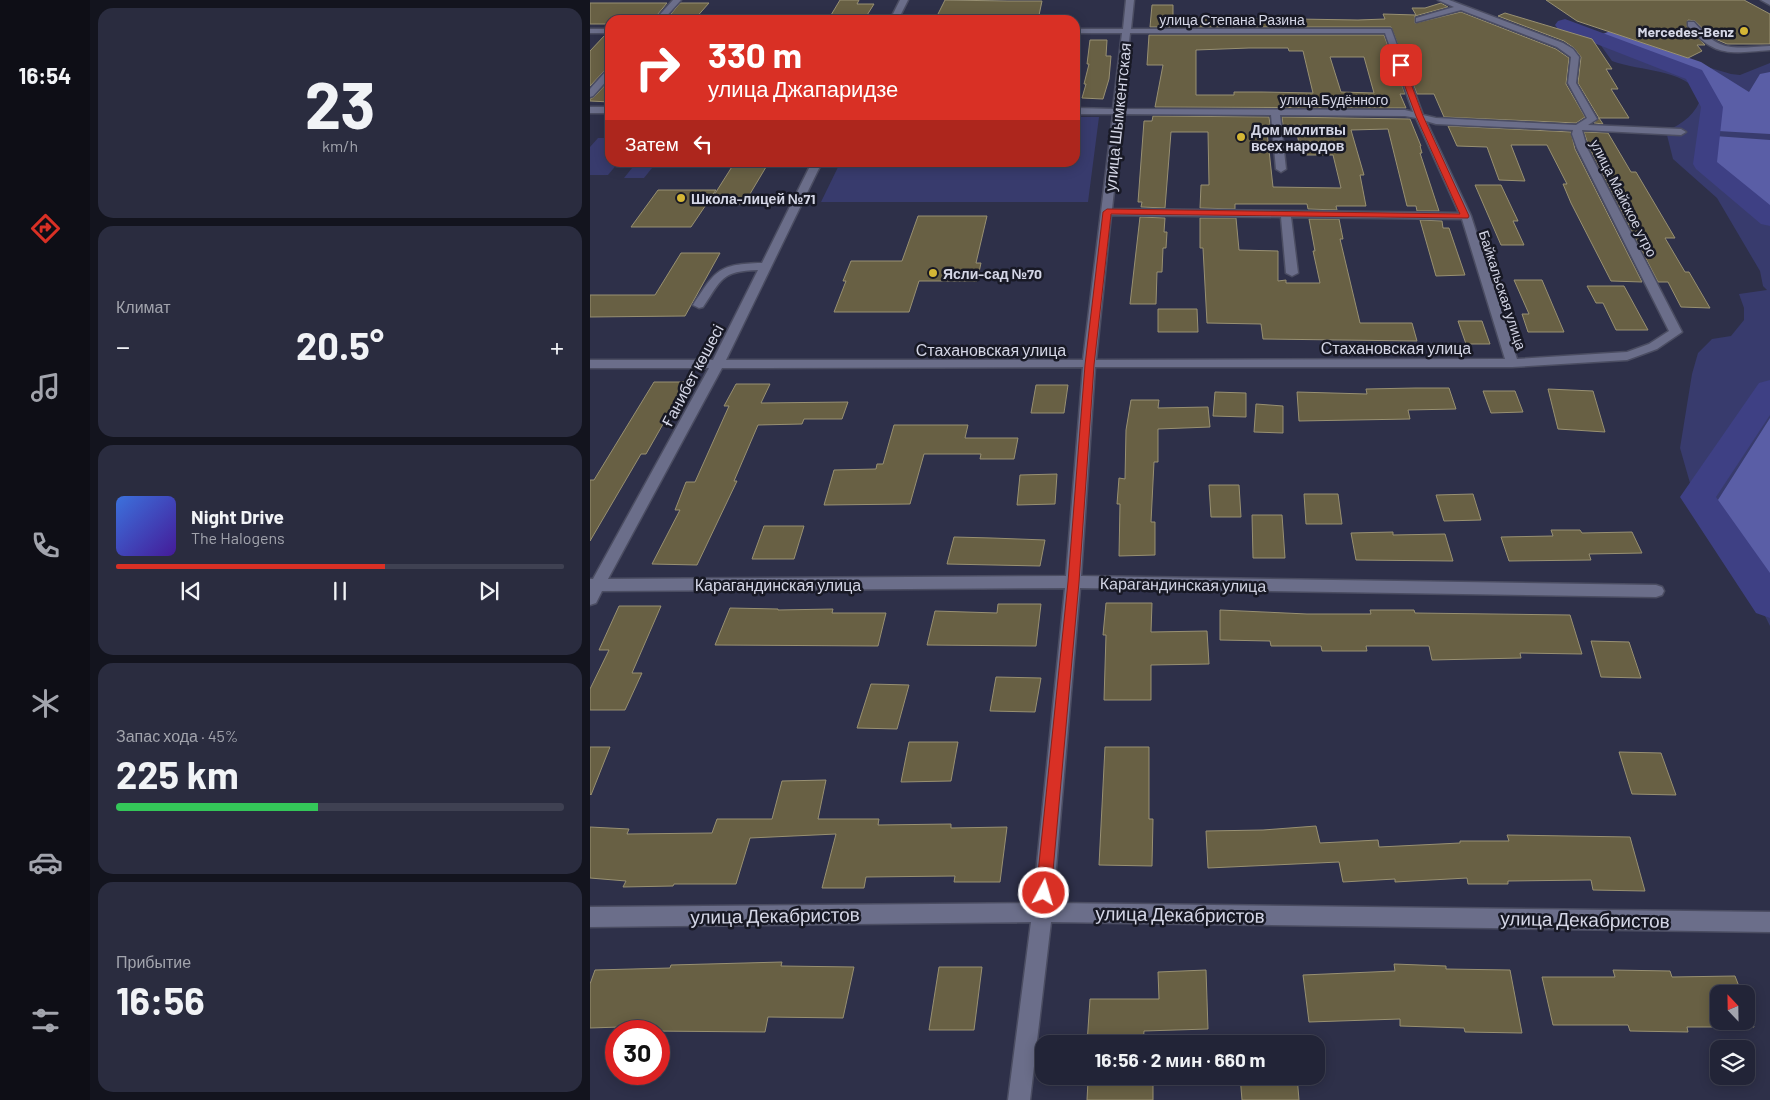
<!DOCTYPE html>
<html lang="ru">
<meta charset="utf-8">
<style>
body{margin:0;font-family:Barlow,sans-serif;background:#2a2c3f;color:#f1f3f6;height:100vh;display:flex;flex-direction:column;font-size:19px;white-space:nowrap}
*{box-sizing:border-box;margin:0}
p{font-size:16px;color:#a2a4ad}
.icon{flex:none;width:28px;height:28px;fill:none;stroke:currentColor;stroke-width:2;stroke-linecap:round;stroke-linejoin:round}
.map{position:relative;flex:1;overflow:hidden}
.side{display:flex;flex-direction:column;gap:8px;padding:8px;background:#13141e;width:500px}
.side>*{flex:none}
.guide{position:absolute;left:15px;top:15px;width:475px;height:152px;border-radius:15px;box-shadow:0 2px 12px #0003,0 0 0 1px #3f4152;background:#d93025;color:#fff;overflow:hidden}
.needle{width:32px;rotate:338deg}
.fabs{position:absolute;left:1120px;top:985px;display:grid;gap:10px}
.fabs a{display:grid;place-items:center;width:45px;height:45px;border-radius:10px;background:#222437;box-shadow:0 2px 12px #0003,0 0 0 1px #3f4152;font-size:25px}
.speed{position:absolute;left:15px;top:1020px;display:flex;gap:10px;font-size:25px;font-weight:700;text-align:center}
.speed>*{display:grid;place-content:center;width:65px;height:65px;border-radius:50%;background:#222437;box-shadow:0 2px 12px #0003,0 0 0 1px #3f4152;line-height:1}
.speed .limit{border:8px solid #d22;background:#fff;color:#111}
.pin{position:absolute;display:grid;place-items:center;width:42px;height:42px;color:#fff;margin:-21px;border-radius:10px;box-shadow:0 2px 8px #0006}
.me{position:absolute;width:55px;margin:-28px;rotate:6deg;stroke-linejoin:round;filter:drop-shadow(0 0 4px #0008)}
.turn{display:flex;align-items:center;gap:18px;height:105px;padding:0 20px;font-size:22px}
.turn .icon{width:65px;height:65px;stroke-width:2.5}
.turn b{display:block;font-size:35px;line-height:42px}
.then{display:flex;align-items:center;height:48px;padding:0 20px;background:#0003;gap:10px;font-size:19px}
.big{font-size:38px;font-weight:700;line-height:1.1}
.side .tile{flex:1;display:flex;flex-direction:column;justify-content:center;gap:8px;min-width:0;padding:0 18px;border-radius:15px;background:#2a2c3f}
.side .dial{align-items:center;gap:0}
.dial b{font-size:65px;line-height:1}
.song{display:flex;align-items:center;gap:15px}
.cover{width:60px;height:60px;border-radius:8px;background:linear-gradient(135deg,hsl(220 70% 55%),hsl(260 70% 35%))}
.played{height:5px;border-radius:2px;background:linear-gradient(90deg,#d93025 60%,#3f4152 60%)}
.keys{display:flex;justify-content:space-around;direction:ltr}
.heat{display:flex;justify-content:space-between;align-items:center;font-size:28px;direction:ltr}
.charge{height:8px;border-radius:4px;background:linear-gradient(90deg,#34c759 45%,#3f4152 0)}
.trip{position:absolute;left:445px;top:1035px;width:290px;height:50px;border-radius:15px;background:#222437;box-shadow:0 2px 12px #0003,0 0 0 1px #3f4152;font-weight:700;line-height:50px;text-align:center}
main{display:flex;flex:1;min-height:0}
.dock{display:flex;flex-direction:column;width:90px;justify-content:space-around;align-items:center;background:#0e0e16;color:#a2a4ad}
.dock .icon{width:35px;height:35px}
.dock .selected{color:#d93025}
.dock b{font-size:22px;color:#f1f3f6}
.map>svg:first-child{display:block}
.green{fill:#383b6d}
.forest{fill:#5a5ea6}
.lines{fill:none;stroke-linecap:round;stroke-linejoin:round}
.river{fill:#3e4084;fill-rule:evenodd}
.building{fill:#686044;stroke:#989072;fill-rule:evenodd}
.minor-casing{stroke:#4b4d62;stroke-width:3}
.minor{fill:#6b6e8a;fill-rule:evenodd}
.route{fill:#d93025;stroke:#8d1f18}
.poi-dot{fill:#d4b635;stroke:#181925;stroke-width:2}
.labels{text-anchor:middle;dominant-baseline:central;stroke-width:5;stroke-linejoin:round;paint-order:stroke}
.far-street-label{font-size:14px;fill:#d4d6e6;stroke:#181925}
.far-poi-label{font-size:14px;font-weight:bold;fill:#d4d6e6;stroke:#181925;text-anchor:start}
.street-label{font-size:16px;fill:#d4d6e6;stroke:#181925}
.near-street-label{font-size:19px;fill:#d4d6e6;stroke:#181925}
</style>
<main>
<nav class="dock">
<b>16:54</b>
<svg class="icon selected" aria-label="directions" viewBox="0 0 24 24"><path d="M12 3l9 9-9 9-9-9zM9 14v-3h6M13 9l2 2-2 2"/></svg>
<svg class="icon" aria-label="music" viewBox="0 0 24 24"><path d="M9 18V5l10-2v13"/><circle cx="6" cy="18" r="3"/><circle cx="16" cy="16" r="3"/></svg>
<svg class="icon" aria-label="phone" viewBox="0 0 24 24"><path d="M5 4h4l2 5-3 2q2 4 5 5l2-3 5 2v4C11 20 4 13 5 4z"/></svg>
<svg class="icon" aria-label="climate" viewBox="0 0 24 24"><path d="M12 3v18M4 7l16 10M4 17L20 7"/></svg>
<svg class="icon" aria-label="car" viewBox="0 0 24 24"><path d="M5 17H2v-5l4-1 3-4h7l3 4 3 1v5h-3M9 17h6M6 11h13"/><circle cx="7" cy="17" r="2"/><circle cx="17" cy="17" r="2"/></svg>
<svg class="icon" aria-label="filters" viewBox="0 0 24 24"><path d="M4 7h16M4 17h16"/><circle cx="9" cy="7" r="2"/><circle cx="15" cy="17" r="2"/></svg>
</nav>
<section class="side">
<div class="tile dial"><b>23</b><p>km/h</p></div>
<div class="tile"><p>Климат</p>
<div class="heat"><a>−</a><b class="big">20.5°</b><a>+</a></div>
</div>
<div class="tile">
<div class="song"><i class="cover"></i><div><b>Night Drive</b><p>The Halogens</p></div></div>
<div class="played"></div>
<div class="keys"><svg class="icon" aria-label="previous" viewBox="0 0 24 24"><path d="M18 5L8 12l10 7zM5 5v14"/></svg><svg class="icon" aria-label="pause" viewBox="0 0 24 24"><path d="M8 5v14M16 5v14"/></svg><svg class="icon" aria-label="next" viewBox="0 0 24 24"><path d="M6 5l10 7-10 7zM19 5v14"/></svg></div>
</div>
<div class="tile"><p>Запас хода · 45%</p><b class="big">225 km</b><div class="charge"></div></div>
<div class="tile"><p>Прибытие</p><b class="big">16:56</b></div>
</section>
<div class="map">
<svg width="1180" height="1100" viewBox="0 0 1180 1100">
<rect width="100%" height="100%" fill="#2e3049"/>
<path class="green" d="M999,33H1018L1080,56L1141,74L1150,75L1180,63V626L1137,539L1102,490L1090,448L1102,374L1108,353L1122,339L1141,336L1154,320V308L1149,294L1177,290L1173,286L1170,271L1127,198L1083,159L1076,131C1093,124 1107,113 1112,95C1090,68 1053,72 1022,61L1007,40Z
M485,117H509L498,202H231L250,163L485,162Z
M8,138H20V162L28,163L18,175H0V147Z
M46,163V162L66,163L54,178H34Z"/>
<path class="forest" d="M1020,31L1111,62L1159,92L1170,74L1180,72V134L1128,131L1130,108L1112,76L1011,35Z
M1125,136L1180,140V211L1125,166Z
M1180,418V581L1126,503Z"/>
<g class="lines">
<path class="river" d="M975,19L1112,70L1133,107L1127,162L1180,205V226L1171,224L1106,169L1103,164L1111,107L1096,79L968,29L965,25L968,21Z
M1180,380V415L1126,497L1180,573V618L1166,613L1090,497L1169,383Z"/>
</g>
<path class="building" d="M250,0H269L267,4H284L274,20H238Z
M355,0L418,1H452L448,20H345Z
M956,0H1154L1180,14V44H1137L1123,38L1105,21L1098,20L1097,27L1115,45H1107L1112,51L1098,58L987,21Z
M0,3H77L63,20H20V24H0Z
M90,3H119L104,20H76Z
M851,3L858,7L825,16V23L871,12L966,49L979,58L976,84L995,117L986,123L854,117L844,94H827L801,27H560L562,5H583V17L768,20L795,19L793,14L826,15L822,8H835Z
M915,13L1002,39L1022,69H1016L1028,89H1021L1039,118H1009L1013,124L1004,123L1009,118L988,83L991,57L984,48L974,41L908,16Z
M15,35H20V67L16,69L0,86V51Z
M559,35H794L815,94H810L816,108L565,107L573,65H557ZM659,48H698L699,51H713L723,93L672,92H644V95H606V50ZM740,57H774L784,93L751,92Z
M500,40H517L516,56H521L519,79L513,99L492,98L496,84H494L499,64H497Z
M20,80V102L0,101V99L4,97Z
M563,116L679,117L681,132H677L683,187L751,188L743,155H711L707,133H694L692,117L820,119L831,146H830L832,153H830L849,211H827L826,206H817L798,129L761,130L774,175H770L776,206H746L747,210L718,209L717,204H645V209L610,208L611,185H619L618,132H581L575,208L551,207L552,202H548L554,121H562Z
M858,126L981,132L985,149L1052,282L1021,281L981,203L973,184H977L957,145H921L935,181L909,180L897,147L867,146Z
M994,132L1018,133L1041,172H1046L1085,238H1075L1095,272H1099L1120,308L1091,307L1078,282H1068L999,147Z
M145,162H179L154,204L119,203Z
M885,185H911L928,221H923L934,245H911Z
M68,190H126L101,227H41Z
M328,216H397L386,263H391L387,281H329L319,312H244L256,281H253L261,261H312Z
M550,217L575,218L574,232H577L576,248H573L572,272H567L566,304H540Z
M610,218H646L649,250L688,251V281L696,280V283H730L723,251H725L719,219H749L753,239H750L770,323H822L827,341L673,339L671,324L617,323L613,248H610Z
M830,220L852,221L853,228H859L875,275L846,276Z
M91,253H130L95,316L0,317V295H65Z
M924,280H952L974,332H938L932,314H939Z
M997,286H1034L1058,330H1026L1013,303H1006Z
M568,309H607L608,332H568Z
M868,321H892L900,344H876Z
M64,382H97L56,454H51L0,541V480H4Z
M146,384H180L171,403L258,402L252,419H214L212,424L168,425L144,481H147L107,565L62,564L90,510H85L96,482H105L139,406H134Z
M446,385H478L474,413H441Z
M825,388H859L866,409L818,410L820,419L709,421L707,392L777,394L776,389Z
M958,389L1003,391L1015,432L968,429Z
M893,391H925L933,412L901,413Z
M625,392L656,393V417L623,416Z
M541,400H569L568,408L618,407L620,427L568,429V462H564L561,522H565V555L529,556L530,504H527L529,478L535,479L536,430Z
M666,404L693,406V433L664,432Z
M304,425H378L375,438H428L424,459H390L391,454H334L320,504L234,505L244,470L286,469L287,464H293Z
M467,474L465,504L427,505L430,475Z
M619,485H649L651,517H621Z
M714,494H748L752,524H716Z
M883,494L891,520L854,521L846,495Z
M662,515H692L695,558H663Z
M174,526H214L204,559H162Z
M961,530H990L992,533L1042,532L1052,553L999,554L1001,560L919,561L911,537L963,536Z
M803,532V535L855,534L863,561L766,560L761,533Z
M364,537L402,538L455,540L450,566L357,564Z
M516,603H562L561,632L617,631L619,664L561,665V700H514L516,635H513Z
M408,604H451L446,646L337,645L345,611L407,613Z
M29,606H71L42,673H52L35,710H0V689L19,650H9Z
M140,608L188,609V610L243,609L242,613H296L288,646L125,645Z
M630,610L717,614H781L780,610H824L825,613L980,615L992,654L930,653L931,658L842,660L839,646H776L777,651H732L731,646H681L680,641L630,640Z
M1001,641L1039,642L1051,678L1011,677Z
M406,677L451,678L445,712L400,711Z
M281,684L319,685L307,729L267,728Z
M319,742H368L361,781L311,782Z
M0,747H20L1,795L0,794Z
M515,747H559V819H563L562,866L509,865Z
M1029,752L1071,753L1086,795L1042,794Z
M236,780L228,819H289L288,825L361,824V828L417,827L410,882H364L365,876L276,877L274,888H232L246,834L160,838L146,884H84L83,886L33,887L36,881L0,878V827L39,829L37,834L122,833L127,819H182L192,781Z
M726,826L730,843L788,840L789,847L870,843V841H919L917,835L1040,837L1055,891L1003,890L1001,880L918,881V884H878L877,878L805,882V879L753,882L749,862L618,868L616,831L673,830Z
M192,962L191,966L264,967L253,1018L178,1017L175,1032L59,1031L61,1026L0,1028V984L5,970L80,968L81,965Z
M804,964L856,966V969L920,970L932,1033L875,1032L874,1028L810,1026V1019L719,1022L713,975L805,971Z
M349,967H392L384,1030H339Z
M616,970L618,1029L554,1031L553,1044H497L500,999H569L568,972Z
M1023,970L1080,971L1082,977L1145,976L1152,994H1129V1021H1156V1006L1164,1027H1097L1098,1032L1040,1031L1038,1025H963L952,977H1025Z
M650,1076H707L709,1100H652Z
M563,1080V1100H497L498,1081Z"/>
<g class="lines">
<g class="minor-casing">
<path id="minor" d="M83,0H91L73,20H65Z
M310,0H318L308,20H300Z
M536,0H544L541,29H801L833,115L846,118L986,125L997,118L978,83L981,57L967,47L871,10L826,22V18L864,7L848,0H859L973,43L983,49L989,57L986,83L1007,119L998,125L1091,129L1096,132L1091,135L992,130L997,148L1092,332L1067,349L1037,360L922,367H505L491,576L1066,585L1072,587L1074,591L1072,595L1066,597L490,588L463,903L1180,912V932L461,922L440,1100H418L441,922L0,927V907L443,903L475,588L12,591L6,603L0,605V579H3L119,368H0V360H123L168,270C131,271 132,279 113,307L109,308L103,305C126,270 128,264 172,263L222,162H232L136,360H493L523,114H485V108L523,109L532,33H485V29H533ZM540,33H795L823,112L815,110L532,109ZM532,114L681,115L686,169L691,172L696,169L690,115L815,116L826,118L869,213L522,209ZM836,121L846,124L983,130L982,134L987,148L1079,331L1059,344L1037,352L927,359L881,216ZM521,215L691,217L696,273L702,276L708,273L701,217L872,219L915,359L506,360ZM493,367L476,576L18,579L132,368Z
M1171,0H1180V5Z
M1098,22H1104C1130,53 1142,48 1180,46V50C1141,53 1125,58 1098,26Z
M0,29H20V33H0Z
M20,69V77L3,96L0,97V89L17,70Z
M0,107H20V113H0Z"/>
</g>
<use href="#minor" class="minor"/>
</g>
<path class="route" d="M811,63L814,65L833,116L879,216L878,218L521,214L504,365L489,582L461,893L459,898L454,900L448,898L446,893L478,582L495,365L513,212L517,209L870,214L826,116L807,65Z"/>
<g class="poi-dot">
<circle cx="1154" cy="31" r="5"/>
<circle cx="651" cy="137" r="5"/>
<circle cx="91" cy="198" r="5"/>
<circle cx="343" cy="273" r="5"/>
</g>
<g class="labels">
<g class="far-street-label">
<text x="642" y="19">улица Степана Разина</text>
<text x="744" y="99">улица Будённого</text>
<text transform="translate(1034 198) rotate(63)">улица Майское утро</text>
<text transform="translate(913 290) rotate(72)">Байкальская улица</text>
</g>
<g class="far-poi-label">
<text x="1144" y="31" text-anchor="end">Mercedes-Benz</text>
<text x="661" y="129">Дом молитвы<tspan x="661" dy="16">всех народов</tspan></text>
<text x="101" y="198">Школа-лицей №71</text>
<text x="353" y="273">Ясли-сад №70</text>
</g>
<g class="street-label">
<text transform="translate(527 117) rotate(-84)">улица Шымкентская</text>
<text x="806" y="347">Стахановская улица</text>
<text x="401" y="349">Стахановская улица</text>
<text transform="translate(102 375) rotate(-62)">Ғанибет көшесі</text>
<text x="188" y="584">Карагандинская улица</text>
<text transform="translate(593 584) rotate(1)">Карагандинская улица</text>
</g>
<g class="near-street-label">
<text transform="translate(590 914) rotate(1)">улица Декабристов</text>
<text transform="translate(185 915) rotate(-1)">улица Декабристов</text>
<text transform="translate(995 919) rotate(1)">улица Декабристов</text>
</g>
</g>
</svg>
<div class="fabs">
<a><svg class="needle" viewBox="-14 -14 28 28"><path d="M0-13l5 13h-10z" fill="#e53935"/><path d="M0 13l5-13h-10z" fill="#a2a4ad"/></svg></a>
<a><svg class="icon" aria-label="layers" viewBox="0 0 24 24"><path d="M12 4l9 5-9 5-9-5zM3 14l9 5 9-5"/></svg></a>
</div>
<div class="speed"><div class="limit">30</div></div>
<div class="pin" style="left:811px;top:65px;background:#d93025"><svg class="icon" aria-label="arrive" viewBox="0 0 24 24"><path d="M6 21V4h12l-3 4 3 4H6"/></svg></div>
<svg class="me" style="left:454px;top:893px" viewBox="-20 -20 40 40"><circle r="17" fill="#d93025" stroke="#fff" stroke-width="3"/><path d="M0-11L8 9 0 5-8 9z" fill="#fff"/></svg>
<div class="trip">16:56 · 2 мин · 660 m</div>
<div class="guide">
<div class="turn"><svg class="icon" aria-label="right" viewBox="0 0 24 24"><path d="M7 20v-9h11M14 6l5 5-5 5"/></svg><div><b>330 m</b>улица Джапаридзе</div></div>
<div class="then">Затем<svg class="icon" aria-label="left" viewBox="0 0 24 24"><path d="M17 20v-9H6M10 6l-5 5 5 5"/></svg></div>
</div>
</div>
</main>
